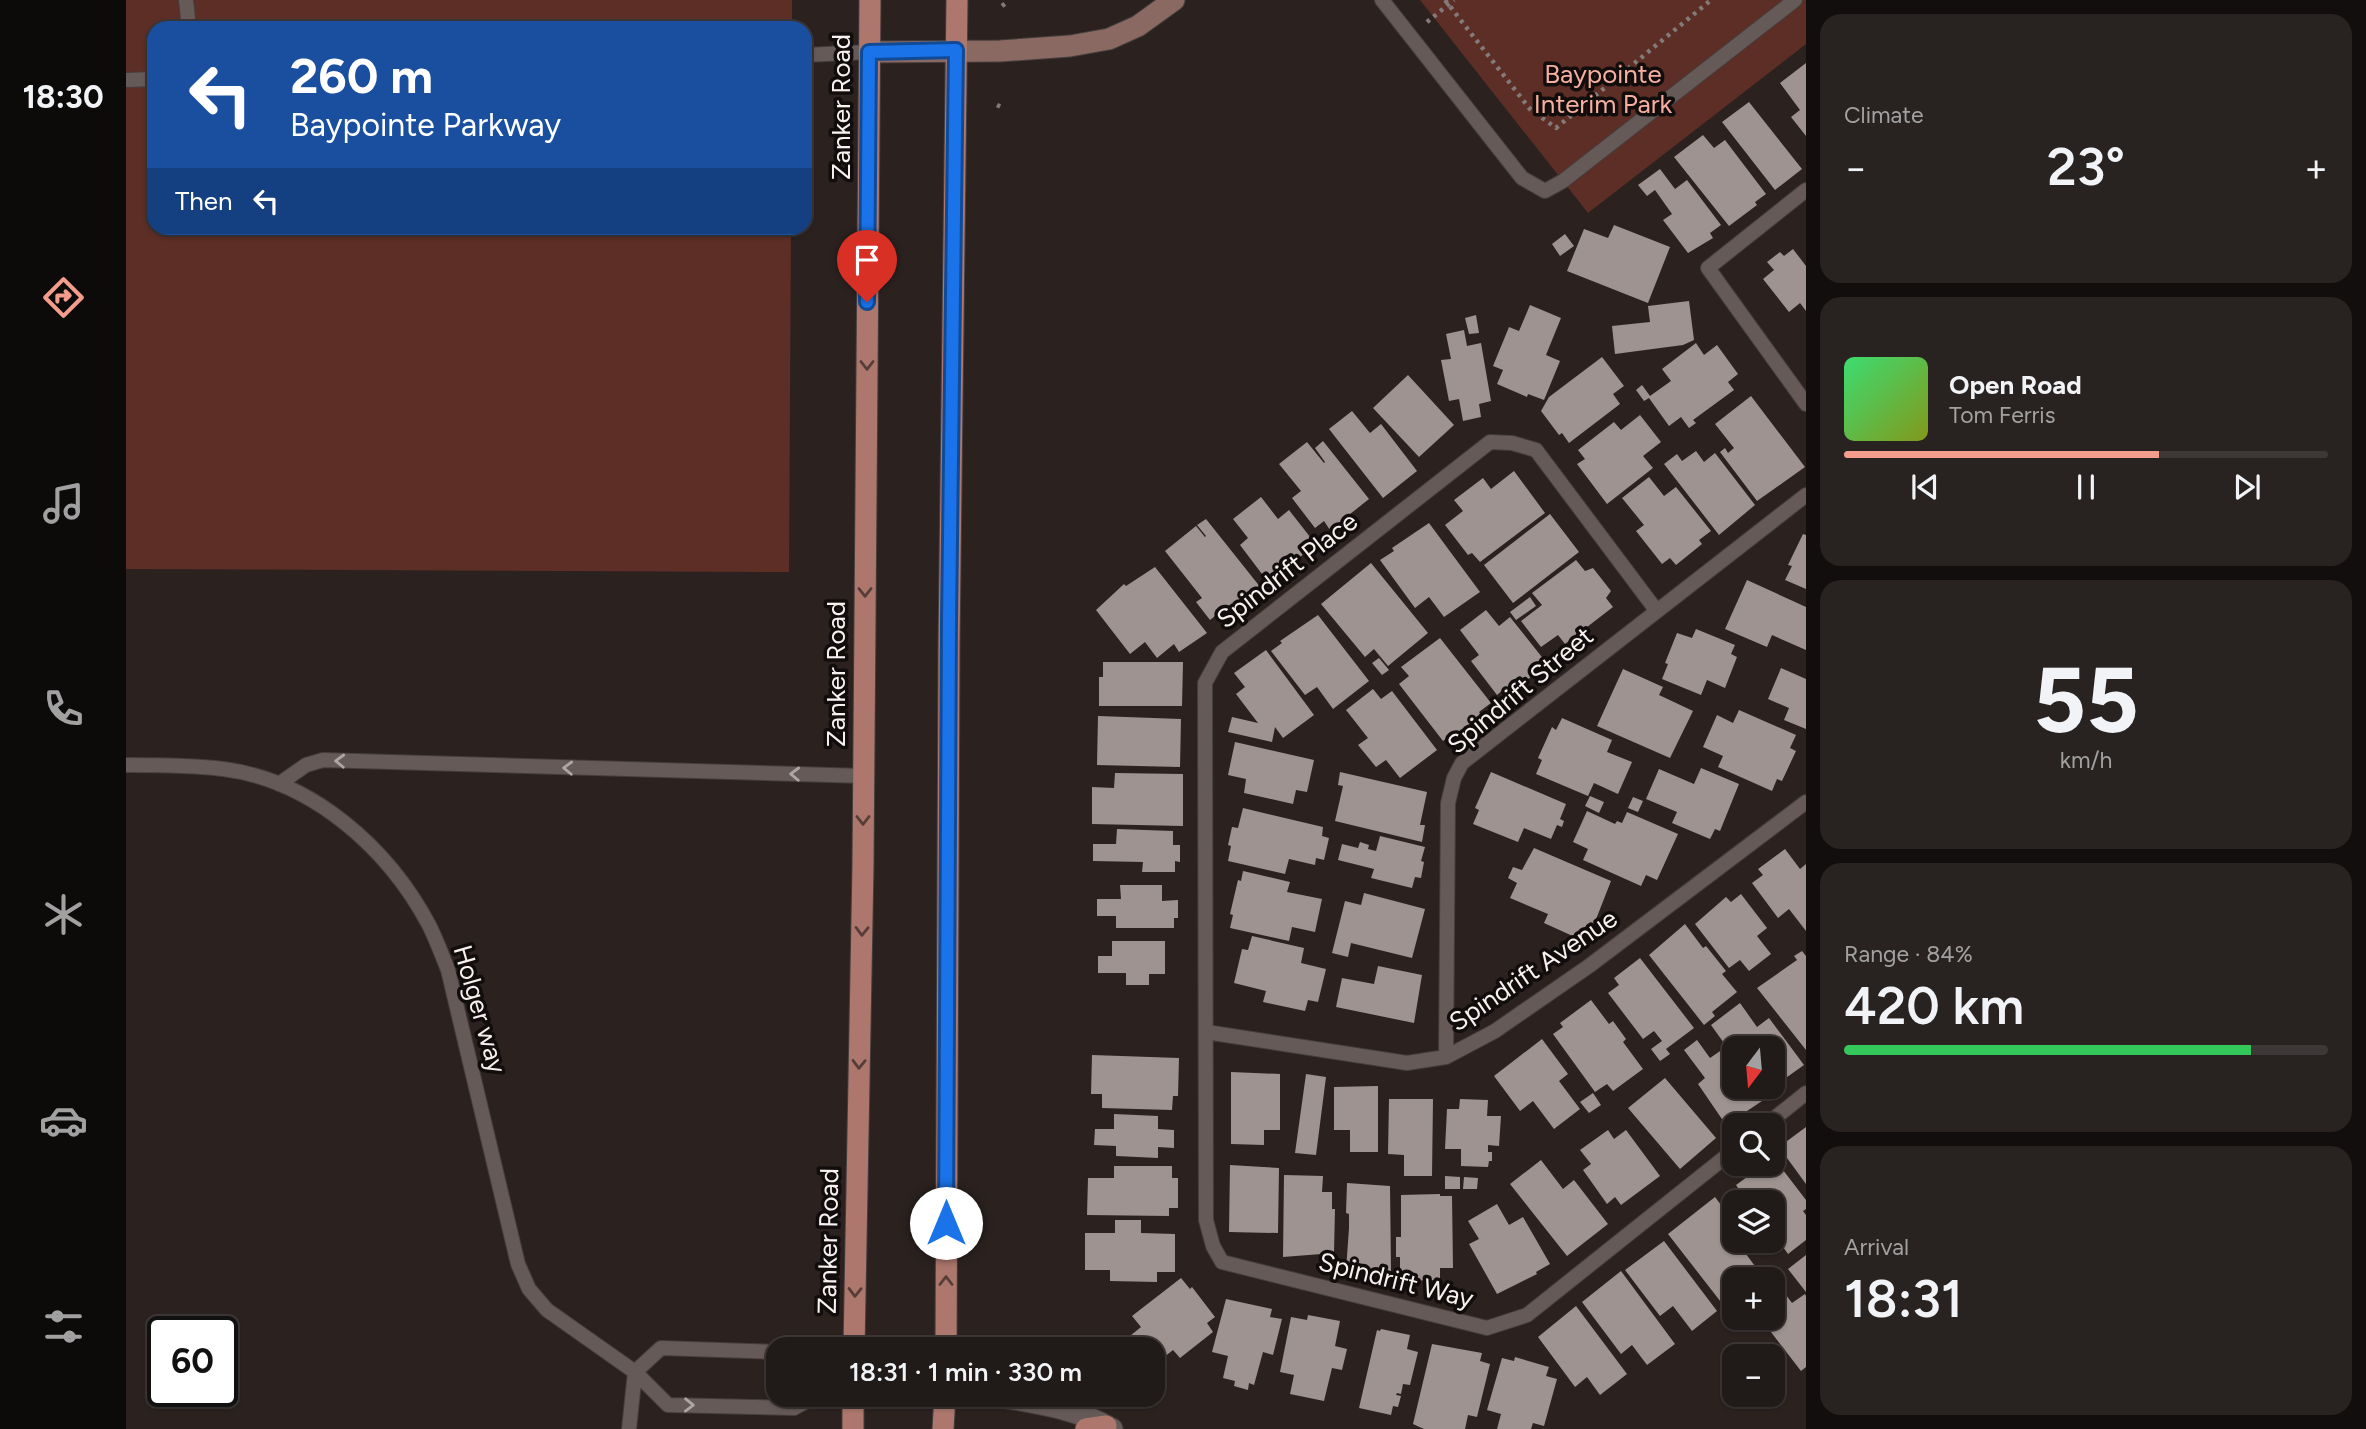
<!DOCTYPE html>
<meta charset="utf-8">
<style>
body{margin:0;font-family:Figtree,sans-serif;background:#282321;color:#f1f3f6;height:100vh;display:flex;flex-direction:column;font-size:26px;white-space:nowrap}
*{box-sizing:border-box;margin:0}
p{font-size:23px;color:#a2a1a2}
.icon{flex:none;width:38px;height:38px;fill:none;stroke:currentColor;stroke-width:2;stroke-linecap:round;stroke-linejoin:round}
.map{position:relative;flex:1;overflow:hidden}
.side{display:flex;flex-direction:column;gap:14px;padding:14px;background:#120e0d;width:560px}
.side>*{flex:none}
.hud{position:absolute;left:21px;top:21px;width:665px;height:214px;border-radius:21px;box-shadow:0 2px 5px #0004,0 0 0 2px #3d3837;background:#1a4fa0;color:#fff;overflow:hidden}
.needle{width:46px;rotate:196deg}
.buttons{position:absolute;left:1596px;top:1036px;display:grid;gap:14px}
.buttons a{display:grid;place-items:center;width:63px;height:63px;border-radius:14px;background:#201a18;box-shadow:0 2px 5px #0004,0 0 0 2px #3d3837;font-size:35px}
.speed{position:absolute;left:21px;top:1316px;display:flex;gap:14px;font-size:35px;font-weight:700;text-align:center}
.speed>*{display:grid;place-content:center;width:91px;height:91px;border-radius:50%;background:#201a18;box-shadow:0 2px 5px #0004,0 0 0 2px #3d3837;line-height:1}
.speed .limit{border:4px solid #111;border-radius:10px;background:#fff;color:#111}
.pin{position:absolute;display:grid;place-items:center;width:60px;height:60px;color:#fff;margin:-72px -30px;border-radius:50% 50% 50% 0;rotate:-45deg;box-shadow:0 0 7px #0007}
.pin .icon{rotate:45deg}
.me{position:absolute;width:77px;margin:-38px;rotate:0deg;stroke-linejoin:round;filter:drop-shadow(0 0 5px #0008)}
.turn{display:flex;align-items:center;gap:24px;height:147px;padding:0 28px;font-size:32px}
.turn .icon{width:91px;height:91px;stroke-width:2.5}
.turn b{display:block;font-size:49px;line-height:60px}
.then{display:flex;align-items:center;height:66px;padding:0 28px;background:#0003;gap:14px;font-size:26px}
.big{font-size:52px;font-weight:600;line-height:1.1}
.side .card{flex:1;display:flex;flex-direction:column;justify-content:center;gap:10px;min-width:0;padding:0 24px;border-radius:21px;background:#282321}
.side .dial{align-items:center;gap:0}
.dial b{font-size:91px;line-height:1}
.song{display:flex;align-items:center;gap:21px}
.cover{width:84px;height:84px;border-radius:10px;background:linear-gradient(135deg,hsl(140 70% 55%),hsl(70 70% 35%))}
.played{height:7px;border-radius:4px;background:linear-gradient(90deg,#f49d8c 65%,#3d3837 65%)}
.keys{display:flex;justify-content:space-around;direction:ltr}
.heat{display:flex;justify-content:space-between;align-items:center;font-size:38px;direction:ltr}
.charge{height:10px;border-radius:5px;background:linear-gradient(90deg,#34c759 84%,#3d3837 0)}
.trip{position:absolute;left:640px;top:1337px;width:399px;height:70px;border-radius:21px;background:#201a18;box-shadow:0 2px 5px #0004,0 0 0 2px #3d3837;font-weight:600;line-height:70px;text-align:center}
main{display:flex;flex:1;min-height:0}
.tabs{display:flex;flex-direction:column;width:126px;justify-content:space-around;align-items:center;background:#0d0a0a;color:#a2a1a2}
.tabs .icon{width:49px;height:49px}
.tabs .active{color:#f49d8c}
.tabs b{font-size:32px;color:#f1f3f6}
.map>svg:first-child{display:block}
.green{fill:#5c2e25}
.building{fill:#9e9390}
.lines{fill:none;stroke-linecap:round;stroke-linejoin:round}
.service-casing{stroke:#463e3d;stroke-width:16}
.tertiary-casing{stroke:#463e3d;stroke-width:23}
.secondary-casing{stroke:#463e3d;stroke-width:23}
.primary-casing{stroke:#463e3d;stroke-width:23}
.path{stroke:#837b79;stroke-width:4.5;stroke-dasharray:3.5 5;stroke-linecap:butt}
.service{stroke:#655a58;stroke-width:14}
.tertiary{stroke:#655a58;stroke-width:21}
.secondary{stroke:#896962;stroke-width:21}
.primary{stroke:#ad776d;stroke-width:21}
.oneway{stroke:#573d38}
.oneway2{stroke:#aea6a4}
.route-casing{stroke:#114b97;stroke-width:18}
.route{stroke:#1a73e8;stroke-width:12}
.labels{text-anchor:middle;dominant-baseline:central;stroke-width:7;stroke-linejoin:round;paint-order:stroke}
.park-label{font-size:26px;fill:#f6afa0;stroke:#110d0c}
.street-label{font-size:26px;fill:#f8f1f0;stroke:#110d0c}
</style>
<main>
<nav class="tabs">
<b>18:30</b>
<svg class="icon active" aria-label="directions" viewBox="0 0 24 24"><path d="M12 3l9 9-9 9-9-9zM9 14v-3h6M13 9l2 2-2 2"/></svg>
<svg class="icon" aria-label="music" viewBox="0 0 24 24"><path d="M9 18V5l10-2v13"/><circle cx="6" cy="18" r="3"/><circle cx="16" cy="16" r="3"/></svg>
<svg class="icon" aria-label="phone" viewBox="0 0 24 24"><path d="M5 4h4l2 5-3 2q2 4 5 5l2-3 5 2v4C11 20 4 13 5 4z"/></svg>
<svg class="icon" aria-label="climate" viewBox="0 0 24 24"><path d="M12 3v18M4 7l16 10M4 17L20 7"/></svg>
<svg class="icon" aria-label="car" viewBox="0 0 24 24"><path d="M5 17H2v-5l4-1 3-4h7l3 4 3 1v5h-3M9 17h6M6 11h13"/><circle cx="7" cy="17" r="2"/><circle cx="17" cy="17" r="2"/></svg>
<svg class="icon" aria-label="filters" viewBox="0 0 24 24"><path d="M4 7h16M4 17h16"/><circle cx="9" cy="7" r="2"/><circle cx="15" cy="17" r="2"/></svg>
</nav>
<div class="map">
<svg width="1680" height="1429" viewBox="0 0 1680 1429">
<rect width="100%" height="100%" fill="#2b2220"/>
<path class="green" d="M0,0H666V28H28V228H665L663,572L0,569Z
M1294,0H1680V44L1462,213Z"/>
<path class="building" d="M1680,63V136L1665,117L1674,110L1654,83Z
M1623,102L1676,169L1649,190L1596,122Z
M1577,135L1588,148L1599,140L1640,194L1629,202L1631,205L1603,226L1548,157Z
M1534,169L1549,189L1561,180L1595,225L1584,233L1587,238L1562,253L1537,220L1546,214L1529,190L1521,196L1512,185Z
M1488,225L1544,247L1522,303L1441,271L1458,229L1482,238Z
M1439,234L1448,246L1434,256L1426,244Z
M1667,249L1680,266V311L1674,303L1663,312L1637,279L1648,270L1641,262L1654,252L1658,256Z
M1563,301L1568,340L1557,345L1489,354L1486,326L1524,322L1522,306Z
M1404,305L1435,318L1420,355L1434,361L1418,400L1402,394L1401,397L1371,384L1377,370L1367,366L1383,327L1393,331Z
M1350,315L1353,333L1343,334L1339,318Z
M1338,330L1341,346L1355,343L1365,401L1353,404L1355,417L1337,421L1333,399L1323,401L1315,360L1325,359L1320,334Z
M1570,343L1578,355L1591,345L1612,374L1602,382L1608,390L1567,420L1570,423L1563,428L1555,417L1543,426L1523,398L1518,401L1510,390L1516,385L1524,396L1545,381L1536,369Z
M1476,357L1498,386L1487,394L1494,404L1443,443L1436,433L1433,435L1415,411L1423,397Z
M1282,375L1328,425L1293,457L1247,408Z
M1625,396L1679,467L1631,501L1594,452L1599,448L1602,453L1608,448L1589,424Z
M1226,411L1244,433L1255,424L1291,471L1257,498L1203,429Z
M1514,415L1535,442L1517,456L1527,468L1481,504L1451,464L1459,459L1452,450L1488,422L1495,430Z
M1197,441L1243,499L1204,530L1198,521L1189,528L1166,498L1175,491L1153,464L1181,442L1198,463L1199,462L1189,448Z
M1570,451L1578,462L1589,453L1629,505L1593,535L1538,464L1551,454L1556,461Z
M1388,471L1419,513L1354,562L1346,553L1342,555L1319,525L1337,511L1328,500L1357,478L1365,489Z
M1523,477L1538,496L1550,487L1585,531L1573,540L1576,544L1550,565L1544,558L1536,564L1510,531L1518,525L1496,498Z
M1135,497L1152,519L1163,510L1188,542L1176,551L1178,554L1150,574L1148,571L1139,578L1114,545L1122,538L1107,519Z
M1424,514L1453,552L1387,603L1358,565Z
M1080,519L1135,588L1093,622L1089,616L1084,620L1070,602L1076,598L1039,551L1070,526L1079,537L1080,536L1071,525Z
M1303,523L1354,592L1318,617L1303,597L1289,608L1254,560L1268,551L1266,548Z
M1677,534L1680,535V589L1659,580L1666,566L1662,565Z
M1450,560L1459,571L1467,568L1485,591L1480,598L1487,607L1439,644L1432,635L1415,647L1395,621L1416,605L1406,593Z
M1245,563L1302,633L1262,666L1248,649L1239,657L1195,604Z
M1029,567L1081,633L1053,652L1048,644L1031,658L1019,642L1004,654L970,610L998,584L1000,586Z
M1621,580L1680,607V650L1646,635L1641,647L1599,629Z
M1404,597L1410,606L1390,620L1384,612Z
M1360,610L1373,626L1384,617L1419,661L1408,670L1410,673L1383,694L1379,688L1371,695L1345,661L1353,655L1334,630Z
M1192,615L1243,681L1207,709L1191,687L1179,695L1145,651L1156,643L1154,641Z
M1570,629L1609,645L1605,654L1611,657L1599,688L1581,680L1575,695L1536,679L1542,664L1539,663L1551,633L1566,638Z
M1314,638L1365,703L1353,712L1355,715L1328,736L1326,734L1317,741L1273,684L1283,676L1275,667Z
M1140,650L1188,715L1157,738L1149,727L1146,742L1102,732L1106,717L1132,723L1110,694L1119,687L1108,673Z
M1253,658L1263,670L1256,675L1246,663Z
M977,662H1057L1056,706H973V677H977Z
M1655,668L1680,679V729L1658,720L1663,708L1642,699Z
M1497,669L1537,687L1533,695L1567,711L1544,758L1471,726Z
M1247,689L1255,699L1266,691L1311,750L1274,778L1260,760L1250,767L1232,745L1242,738L1220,710Z
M1613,710L1670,735L1664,748L1670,751L1656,781L1651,779L1646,791L1592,767L1597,756L1577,747L1591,715L1607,723Z
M972,716L1055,719L1054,767L971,765Z
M1436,718L1486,740L1481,752L1506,762L1492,794L1468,783L1462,796L1410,774L1416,760L1412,758L1426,727L1430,730Z
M1109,742L1188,760L1181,792L1170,790L1167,804L1118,793L1120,779L1102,775Z
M1575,768L1613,784L1594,831L1589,829L1584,839L1546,823L1551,812L1520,799L1533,769L1568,784Z
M1214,772L1301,792L1294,825H1299L1296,842L1209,821L1217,786L1212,785Z
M1365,772L1440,804L1434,819L1438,821L1436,827L1431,825L1425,839L1398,828L1392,842L1347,824L1353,810L1349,808Z
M989,773L1057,774V826L966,824V787L988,788Z
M1464,796L1478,802L1473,813L1459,806Z
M1507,797L1517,801L1512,812L1502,808Z
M1117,808L1197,827L1196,836L1203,838L1198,860L1190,858L1189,865L1163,859L1159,874L1102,861L1105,846L1102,845L1106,827L1112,828Z
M1461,811L1489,824L1491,821L1496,823L1501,812L1552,834L1531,880L1520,875L1515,886L1457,860L1462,849L1447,842Z
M991,829L1047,831V845H1054V862L1049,861V872H1016L1017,862L967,861V844H990Z
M1254,836L1299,847L1295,861L1298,862L1295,878L1289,877L1286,888L1245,878L1248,869L1212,860L1216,844L1232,848L1234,842L1243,845L1242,849L1250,851Z
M1408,848L1485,881L1465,932L1455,928L1451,938L1418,923L1422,914L1384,898L1391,883L1382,878L1387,867L1396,870Z
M1659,849L1674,869L1680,864V931L1663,909L1652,918L1626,883L1637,875L1632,869Z
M1117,871L1164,882L1161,892L1196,899L1189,932L1166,927L1163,941L1104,928L1107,915L1104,914L1112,880L1115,881Z
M994,885H1036V901L1052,900V918H1048V928H990V916H971V899H995Z
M1238,893L1299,909L1286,958L1225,943L1222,957L1206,953L1219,901L1235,905Z
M1615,894L1641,928L1631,936L1645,954L1623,971L1614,960L1603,968L1569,924L1600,897L1605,902Z
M1559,924L1577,948L1580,946L1600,971L1596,974L1611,992L1586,1012L1589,1016L1578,1025L1523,955Z
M1126,936L1178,948L1175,963L1200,969L1192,1002L1182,1000L1179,1011L1137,1002L1140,991L1108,983L1116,949L1122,950Z
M986,941H1039V974H1023V985H1000V973H972V956H986Z
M1676,951L1680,956V1050L1631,988L1671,960L1668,956Z
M1514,958L1568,1028L1540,1049L1544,1054L1534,1061L1525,1049L1536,1041L1528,1031L1517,1039L1482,993L1493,985L1488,978Z
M1252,966L1296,975L1288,1023L1210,1007L1216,978L1248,984Z
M1465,1000L1483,1024L1487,1021L1500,1039L1497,1042L1517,1069L1487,1091L1481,1084L1469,1092L1427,1034L1437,1027L1434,1023Z
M1614,1003L1631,1027L1643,1018L1678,1065L1636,1095L1630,1087H1647V1048H1608V1057L1585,1025Z
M1416,1039L1442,1074L1433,1081L1454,1109L1428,1129L1407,1101L1394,1111L1368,1076Z
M1571,1040L1584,1058L1597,1049L1608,1064V1087H1625L1636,1101L1600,1125L1572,1084L1579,1078L1558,1050Z
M966,1055L1053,1058L1052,1096H1047L1046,1110L976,1108V1094H965Z
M1105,1072L1154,1074V1130H1138V1145L1105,1144Z
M1180,1074L1200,1077L1190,1155L1169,1153Z
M1539,1078L1590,1138L1554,1169L1502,1108Z
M1252,1086V1152H1224V1130H1208V1087Z
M1467,1093L1475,1105L1463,1113L1454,1102Z
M1263,1099H1307L1306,1176H1278V1155L1262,1154Z
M1334,1099L1362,1100L1361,1116H1375L1373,1146L1362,1145V1152H1366V1161H1363L1362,1167L1335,1166V1149H1319L1321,1109H1333Z
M988,1114L1032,1116V1129L1048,1130V1148L1032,1147V1158L990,1156V1146L968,1145L969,1129H988Z
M1680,1127V1184L1653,1147Z
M1482,1130L1488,1139L1500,1130L1534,1176L1495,1205L1489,1197L1481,1204L1457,1170L1465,1164L1454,1150Z
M1415,1160L1437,1189L1448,1180L1482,1224L1441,1256L1384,1184Z
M1639,1164L1649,1177L1657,1170L1680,1200V1209L1677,1211L1680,1215V1240L1662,1254L1647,1233V1202H1608V1205L1603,1199L1614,1191L1610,1185Z
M1104,1165L1153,1168L1152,1233L1103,1232Z
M988,1166H1046V1178H1052V1208H1043V1216L961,1215L962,1178H988Z
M1158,1175L1197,1176L1196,1192H1206V1209H1209L1208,1253L1157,1257Z
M1319,1176L1334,1177V1189H1319Z
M1338,1177L1352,1178L1351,1189H1337Z
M1221,1183L1264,1186L1265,1271L1249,1270V1277H1231L1232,1270H1220L1223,1228V1214L1220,1213Z
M1314,1194V1196H1326L1327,1268H1314V1280L1274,1281V1257H1270V1237H1275V1195Z
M1589,1197L1608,1222V1241H1623L1628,1248L1620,1254L1637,1277L1634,1279H1608V1299L1598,1306L1542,1234Z
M1371,1204L1383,1225L1397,1217L1424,1264L1410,1272L1411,1274L1371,1294L1343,1244L1353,1239L1342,1221Z
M989,1220H1015V1233L1049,1234V1272H1031V1282L984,1281V1270H959V1233H989Z
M1538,1241L1591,1311L1566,1331L1547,1306L1534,1316L1499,1270Z
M1680,1255V1292L1662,1269Z
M1495,1271L1549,1344L1521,1365L1506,1345L1495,1354L1456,1302Z
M1055,1278L1064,1289L1066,1287L1089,1317L1081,1323L1087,1332L1054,1358L1047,1350L1027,1366V1349H997L993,1345L1015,1327L1006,1316Z
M1654,1287L1666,1303L1679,1294L1680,1296V1367L1675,1371L1634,1318H1647V1292Z
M1100,1299L1146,1309L1144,1317L1156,1319L1147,1355L1137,1352L1128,1385L1123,1383L1122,1390L1108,1386L1109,1381L1097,1378L1102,1356L1086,1352Z
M1450,1306L1501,1374L1474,1395L1461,1377L1449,1387L1412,1337Z
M1182,1315L1214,1321L1209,1346L1221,1349L1216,1370L1206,1368L1198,1401L1164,1394L1168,1375L1154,1372L1165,1317L1181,1320Z
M1255,1329L1284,1335L1281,1349L1292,1352L1284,1385L1277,1384L1275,1394L1271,1393L1270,1395L1275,1396L1272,1407L1267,1406L1265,1415L1233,1408L1251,1330L1254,1331Z
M1306,1344L1356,1353L1354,1361L1364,1364L1351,1417L1342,1415L1339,1429H1298L1287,1424Z
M1389,1357L1423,1367L1420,1376L1431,1379L1418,1426L1407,1423L1405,1429H1371L1375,1414L1361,1410L1376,1358L1388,1361Z"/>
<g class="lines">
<g class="service-casing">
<path id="service" d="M60,0L63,28
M1256,0L1396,178L1419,191L1437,181L1669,0
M679,55L743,52
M0,80L28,79
M1680,190L1582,268L1680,404
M1530,610L1410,450L1386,443L1364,442L1096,652L1079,683L1080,1220L1087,1246L1096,1262L1361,1328L1401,1315L1608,1150
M0,765C32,765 65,765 97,769C186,780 262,848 303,925C310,939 316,955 322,970L392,1264L403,1289L421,1310L509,1372L542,1405L668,1408L692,1395
M153,784L180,765L197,760L738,776
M1080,1032L1281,1063L1320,1057L1369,1031L1463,966L1680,802
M1320,1057L1322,803L1328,778L1336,763L1680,495
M1640,1125L1680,1093
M509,1372L535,1348L653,1352
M503,1429L509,1372"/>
</g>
<g class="tertiary-casing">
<path id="tertiary" d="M864,1395C906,1402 948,1407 986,1429"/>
</g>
<g class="secondary-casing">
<path id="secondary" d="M743,52L874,51L944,46L983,39L1012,26L1048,0"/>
</g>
<g class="primary-casing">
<path id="primary" d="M728,1349L737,865L744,0
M820,1349L823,646L831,0
M727,1429V1395
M817,1429L819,1395
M960,1429L980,1426"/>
</g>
<path class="path" d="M1319,0L1404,109L1430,128L1585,0
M876,6L880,3
M1301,22L1328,0
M871,105L877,108"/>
<use href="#service" class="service"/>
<use href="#tertiary" class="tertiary"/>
<use href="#secondary" class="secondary"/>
<use href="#primary" class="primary"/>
</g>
<defs><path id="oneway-chevron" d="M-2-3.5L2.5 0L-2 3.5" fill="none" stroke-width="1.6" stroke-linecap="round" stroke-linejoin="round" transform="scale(1.75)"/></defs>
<g class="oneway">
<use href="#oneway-chevron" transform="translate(741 365) rotate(90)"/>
<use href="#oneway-chevron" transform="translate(739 592) rotate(90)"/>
<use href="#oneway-chevron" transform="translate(737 820) rotate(90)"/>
<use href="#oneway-chevron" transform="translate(736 931) rotate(91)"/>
<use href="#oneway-chevron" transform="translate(733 1064) rotate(91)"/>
<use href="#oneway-chevron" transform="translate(820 1281) rotate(-90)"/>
<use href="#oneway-chevron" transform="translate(729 1292) rotate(91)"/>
</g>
<g class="oneway2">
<use href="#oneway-chevron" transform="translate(214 761) rotate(-178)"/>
<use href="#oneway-chevron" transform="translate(442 768) rotate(-178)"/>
<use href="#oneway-chevron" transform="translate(669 774) rotate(-178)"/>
<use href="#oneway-chevron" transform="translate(563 1405) rotate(1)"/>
</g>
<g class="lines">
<g class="route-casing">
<path id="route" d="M741,302L743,52L830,50L823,621L820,1223"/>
</g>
<use href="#route" class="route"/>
</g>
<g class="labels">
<g class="park-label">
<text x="1477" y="74">Baypointe<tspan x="1477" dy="30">Interim Park</tspan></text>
</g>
<g class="street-label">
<text transform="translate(715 107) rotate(-90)">Zanker Road</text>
<text transform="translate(1161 570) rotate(-38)">Spindrift Place</text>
<text transform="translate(710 674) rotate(-90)">Zanker Road</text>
<text transform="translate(1394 690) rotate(-40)">Spindrift Street</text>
<text transform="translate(1407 970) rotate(-34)">Spindrift Avenue</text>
<text transform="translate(354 1009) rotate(74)">Holger way</text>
<text transform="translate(702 1241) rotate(-89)">Zanker Road</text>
<text transform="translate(1270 1280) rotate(14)">Spindrift Way</text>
</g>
</g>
</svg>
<div class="buttons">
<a><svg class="needle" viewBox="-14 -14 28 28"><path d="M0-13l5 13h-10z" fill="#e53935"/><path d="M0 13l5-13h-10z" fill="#a2a1a2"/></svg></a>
<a><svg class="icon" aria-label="search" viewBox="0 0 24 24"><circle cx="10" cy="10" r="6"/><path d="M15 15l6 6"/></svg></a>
<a><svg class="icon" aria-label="layers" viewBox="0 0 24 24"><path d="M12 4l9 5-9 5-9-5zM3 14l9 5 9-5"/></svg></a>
<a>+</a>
<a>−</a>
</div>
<div class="speed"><div class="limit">60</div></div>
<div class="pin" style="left:741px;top:302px;background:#d93025"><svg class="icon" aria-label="arrive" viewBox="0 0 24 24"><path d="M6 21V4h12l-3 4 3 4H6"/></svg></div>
<svg class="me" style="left:820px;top:1223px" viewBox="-20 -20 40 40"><circle r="19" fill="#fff"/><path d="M0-13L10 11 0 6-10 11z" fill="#1a73e8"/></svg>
<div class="trip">18:31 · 1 min · 330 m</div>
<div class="hud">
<div class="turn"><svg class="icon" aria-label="left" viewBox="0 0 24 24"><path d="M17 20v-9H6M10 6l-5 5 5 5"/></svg><div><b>260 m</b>Baypointe Parkway</div></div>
<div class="then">Then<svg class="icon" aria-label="left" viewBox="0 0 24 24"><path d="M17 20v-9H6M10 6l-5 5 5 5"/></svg></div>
</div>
</div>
<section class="side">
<div class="card"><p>Climate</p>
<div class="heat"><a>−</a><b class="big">23°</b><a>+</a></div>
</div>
<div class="card">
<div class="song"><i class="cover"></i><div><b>Open Road</b><p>Tom Ferris</p></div></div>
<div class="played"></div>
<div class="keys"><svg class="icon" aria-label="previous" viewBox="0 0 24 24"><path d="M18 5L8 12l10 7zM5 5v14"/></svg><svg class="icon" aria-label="pause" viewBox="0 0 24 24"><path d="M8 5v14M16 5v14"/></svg><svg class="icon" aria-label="next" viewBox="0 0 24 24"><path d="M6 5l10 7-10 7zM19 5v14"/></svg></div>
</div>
<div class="card dial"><b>55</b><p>km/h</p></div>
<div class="card"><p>Range · 84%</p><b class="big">420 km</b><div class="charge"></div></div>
<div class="card"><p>Arrival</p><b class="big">18:31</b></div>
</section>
</main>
